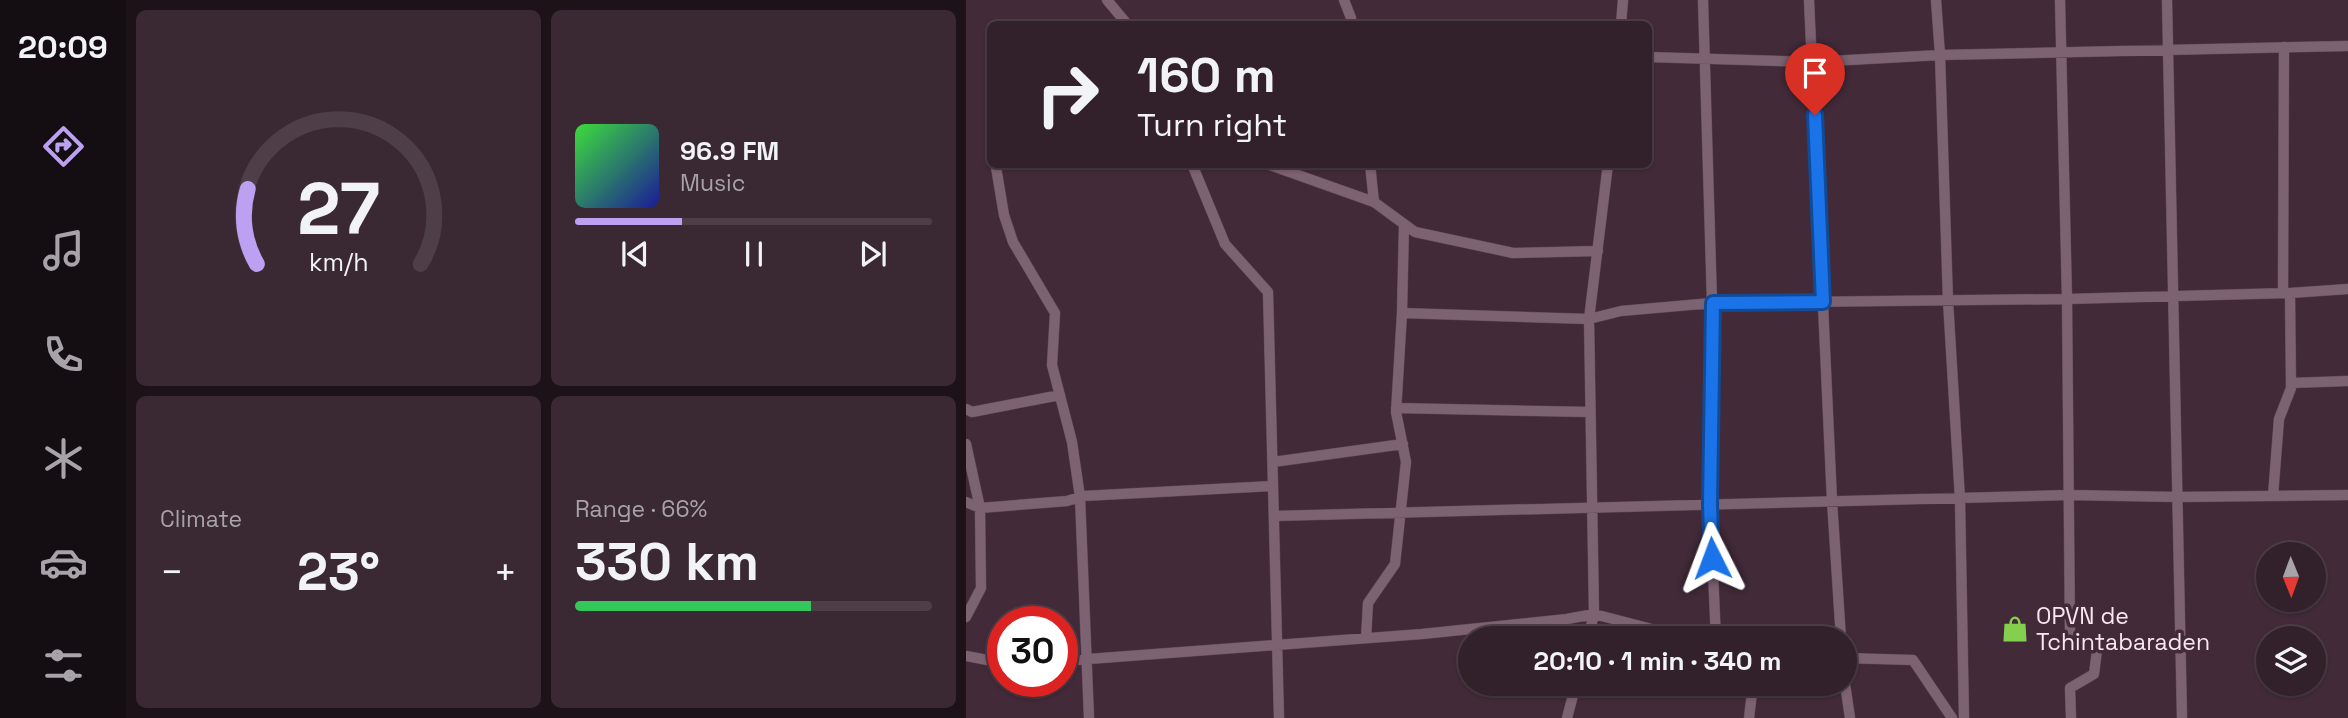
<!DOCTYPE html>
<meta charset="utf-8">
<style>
body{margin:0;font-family:"Space Grotesk",sans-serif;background:#3a2833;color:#f1f3f6;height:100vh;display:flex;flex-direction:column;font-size:26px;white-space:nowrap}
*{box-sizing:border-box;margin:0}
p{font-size:23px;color:#a8a3a9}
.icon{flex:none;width:38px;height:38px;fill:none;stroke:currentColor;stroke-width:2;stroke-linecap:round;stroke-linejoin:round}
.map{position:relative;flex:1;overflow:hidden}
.side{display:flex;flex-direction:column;gap:10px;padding:10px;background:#1c1218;width:840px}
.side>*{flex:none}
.top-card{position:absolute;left:21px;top:21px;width:665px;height:147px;border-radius:10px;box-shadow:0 2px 5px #0004,0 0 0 2px #4d3e47;background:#32202b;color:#f1f3f6;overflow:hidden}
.needle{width:46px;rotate:179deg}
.tools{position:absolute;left:1290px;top:542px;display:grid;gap:14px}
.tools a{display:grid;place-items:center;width:70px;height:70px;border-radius:50%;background:#32202b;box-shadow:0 2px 5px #0004,0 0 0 2px #4d3e47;font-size:35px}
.speed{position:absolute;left:21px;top:606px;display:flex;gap:14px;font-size:35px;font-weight:700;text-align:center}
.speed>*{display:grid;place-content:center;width:91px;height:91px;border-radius:50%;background:#32202b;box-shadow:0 2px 5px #0004,0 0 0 2px #4d3e47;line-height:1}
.speed .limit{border:10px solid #d22;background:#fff;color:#111}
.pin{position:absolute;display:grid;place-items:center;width:60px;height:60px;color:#fff;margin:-72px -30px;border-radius:50% 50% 50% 0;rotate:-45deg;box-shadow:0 0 7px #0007}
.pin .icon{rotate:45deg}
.me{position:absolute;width:77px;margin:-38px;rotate:357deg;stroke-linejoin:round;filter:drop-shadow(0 0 5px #0008)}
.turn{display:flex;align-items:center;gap:24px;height:147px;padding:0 35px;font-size:32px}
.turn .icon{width:91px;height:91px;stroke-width:2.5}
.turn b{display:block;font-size:49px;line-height:60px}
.big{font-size:52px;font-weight:600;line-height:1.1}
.side .tile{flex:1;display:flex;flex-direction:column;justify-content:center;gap:10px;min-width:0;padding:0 24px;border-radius:10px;background:#3a2833}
.side .dial{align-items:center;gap:0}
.dial svg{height:182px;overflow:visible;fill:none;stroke:#4d3e47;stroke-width:7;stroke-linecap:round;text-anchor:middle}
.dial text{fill:#f1f3f6;stroke:none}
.song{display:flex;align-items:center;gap:21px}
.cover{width:84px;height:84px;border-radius:10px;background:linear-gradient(135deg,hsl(120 70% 55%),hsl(240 70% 35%))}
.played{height:7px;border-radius:4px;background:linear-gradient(90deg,#bca0f2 30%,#4d3e47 30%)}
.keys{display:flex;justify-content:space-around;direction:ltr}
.heat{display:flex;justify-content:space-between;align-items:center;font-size:38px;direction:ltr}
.charge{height:10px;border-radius:5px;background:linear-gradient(90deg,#34c759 66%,#4d3e47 0)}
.side .tiles{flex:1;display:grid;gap:10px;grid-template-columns:repeat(2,1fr)}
.trip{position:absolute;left:492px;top:626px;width:399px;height:70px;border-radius:35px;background:#32202b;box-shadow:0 2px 5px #0004,0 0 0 2px #4d3e47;font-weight:600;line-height:70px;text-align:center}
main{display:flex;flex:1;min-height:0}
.menu{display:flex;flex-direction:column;width:126px;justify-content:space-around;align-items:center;background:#140d11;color:#a8a3a9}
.menu .icon{width:49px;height:49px}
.menu .current{color:#bca0f2}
.menu b{font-size:32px;color:#f1f3f6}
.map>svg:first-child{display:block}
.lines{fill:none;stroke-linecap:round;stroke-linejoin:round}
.minor-casing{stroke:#5e4956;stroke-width:11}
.minor{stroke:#7d6272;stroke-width:10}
.route-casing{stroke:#114b97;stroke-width:18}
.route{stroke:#1a73e8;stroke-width:12}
.labels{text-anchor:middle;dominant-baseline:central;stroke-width:7;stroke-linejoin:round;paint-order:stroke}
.poi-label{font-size:23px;fill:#f7e7f0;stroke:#422a39;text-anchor:start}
</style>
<main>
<nav class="menu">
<b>20:09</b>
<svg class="icon current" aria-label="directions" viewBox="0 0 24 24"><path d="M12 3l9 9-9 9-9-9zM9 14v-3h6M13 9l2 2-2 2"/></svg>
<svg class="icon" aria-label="music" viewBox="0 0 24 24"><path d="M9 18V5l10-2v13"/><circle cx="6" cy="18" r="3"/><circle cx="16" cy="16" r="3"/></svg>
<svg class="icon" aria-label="phone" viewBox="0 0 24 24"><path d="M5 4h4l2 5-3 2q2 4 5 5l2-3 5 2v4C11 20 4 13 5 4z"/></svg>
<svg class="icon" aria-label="climate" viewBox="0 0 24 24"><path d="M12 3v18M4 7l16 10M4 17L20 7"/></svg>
<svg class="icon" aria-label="car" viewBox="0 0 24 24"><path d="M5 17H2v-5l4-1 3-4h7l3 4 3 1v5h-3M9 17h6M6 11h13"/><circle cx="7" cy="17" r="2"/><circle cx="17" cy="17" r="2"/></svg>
<svg class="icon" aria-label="filters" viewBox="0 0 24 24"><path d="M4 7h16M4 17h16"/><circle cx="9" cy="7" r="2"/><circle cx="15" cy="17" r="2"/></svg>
</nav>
<section class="side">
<div class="tiles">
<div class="tile dial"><svg viewBox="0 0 100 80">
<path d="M14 69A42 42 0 1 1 86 69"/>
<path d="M14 69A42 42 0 0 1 10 36" stroke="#bca0f2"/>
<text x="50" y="56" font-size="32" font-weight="700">27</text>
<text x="50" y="72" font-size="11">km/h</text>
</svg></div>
<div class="tile">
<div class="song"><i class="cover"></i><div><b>96.9 FM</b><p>Music</p></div></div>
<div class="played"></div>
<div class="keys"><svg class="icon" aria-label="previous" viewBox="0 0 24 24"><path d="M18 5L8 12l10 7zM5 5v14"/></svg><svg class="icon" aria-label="pause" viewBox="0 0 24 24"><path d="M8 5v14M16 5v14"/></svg><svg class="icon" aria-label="next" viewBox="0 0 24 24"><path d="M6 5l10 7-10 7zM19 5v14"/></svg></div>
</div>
<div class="tile"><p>Climate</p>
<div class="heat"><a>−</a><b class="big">23°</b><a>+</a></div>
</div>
<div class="tile"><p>Range · 66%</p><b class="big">330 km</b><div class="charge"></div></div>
</div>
</section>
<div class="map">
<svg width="1382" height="718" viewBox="0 0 1382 718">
<rect width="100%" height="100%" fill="#422a39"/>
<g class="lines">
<g class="minor-casing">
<path id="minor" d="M141,0L161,24
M378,0L385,18V24
M737,0L746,303L744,505L750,639
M843,0L866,501L875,639
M970,0L974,55L982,301L994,499L998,718
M1094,0L1101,299L1104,635L1131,650L1128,674L1104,688L1105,718
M1201,0L1216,718
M655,24L657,0
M682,57L847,62L974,55L1382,46
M226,164L259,244L302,292L313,718
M301,164L408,202L449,232L547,253L632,251
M404,164L408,202
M30,167L38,215L47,242L89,313L86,365L106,442L114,497L123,718
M1317,293L1318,47
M436,313L623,319L655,311L746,303L1101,299L1324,293L1382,289
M1325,383L1382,381
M430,408L624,412
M0,409L6,412L94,395
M0,444L14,508L15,588L0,617
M307,462L437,444
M1307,496L1313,419L1325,388L1324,293
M0,502L14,508L101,501L117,496L307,486
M308,516L1103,495L1212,497L1382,495
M400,638L402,603L429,564L440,462L430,412L436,313L438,224
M622,639L628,614L623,319L642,164
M0,656L37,663
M878,658L947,660L986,718
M96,661L456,634L601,619L628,614L724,639
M878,677L884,718
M601,718L610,684
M783,718L787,684"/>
</g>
<use href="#minor" class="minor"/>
</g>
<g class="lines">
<g class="route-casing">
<path id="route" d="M746,558L744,505L747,303L857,302L849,115"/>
</g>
<use href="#route" class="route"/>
</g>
<defs>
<g id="shop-bare" transform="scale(2.1)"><path d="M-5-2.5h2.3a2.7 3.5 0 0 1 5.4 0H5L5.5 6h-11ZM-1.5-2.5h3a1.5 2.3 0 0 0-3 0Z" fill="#84cf4d" stroke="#422a39" stroke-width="2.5" paint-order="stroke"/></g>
</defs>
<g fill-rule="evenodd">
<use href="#shop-bare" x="1049" y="629"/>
</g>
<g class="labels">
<g class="poi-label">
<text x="1070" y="616">OPVN de<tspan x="1070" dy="26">Tchintabaraden</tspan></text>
</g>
</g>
</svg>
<div class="tools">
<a><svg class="needle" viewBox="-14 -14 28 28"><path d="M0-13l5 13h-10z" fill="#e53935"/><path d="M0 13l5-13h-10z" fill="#a8a3a9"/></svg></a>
<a><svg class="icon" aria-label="layers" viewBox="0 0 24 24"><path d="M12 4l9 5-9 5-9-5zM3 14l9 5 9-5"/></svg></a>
</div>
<div class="speed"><div class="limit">30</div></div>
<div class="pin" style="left:849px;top:115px;background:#d93025"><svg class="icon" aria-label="arrive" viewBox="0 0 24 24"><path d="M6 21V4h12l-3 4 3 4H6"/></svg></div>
<svg class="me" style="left:746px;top:558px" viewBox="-20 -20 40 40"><path d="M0-17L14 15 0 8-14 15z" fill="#1a73e8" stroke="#fff" stroke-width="4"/></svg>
<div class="trip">20:10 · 1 min · 340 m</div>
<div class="top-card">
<div class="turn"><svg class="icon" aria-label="right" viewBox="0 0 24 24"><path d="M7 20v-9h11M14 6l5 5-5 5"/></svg><div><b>160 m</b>Turn right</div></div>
</div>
</div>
</main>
